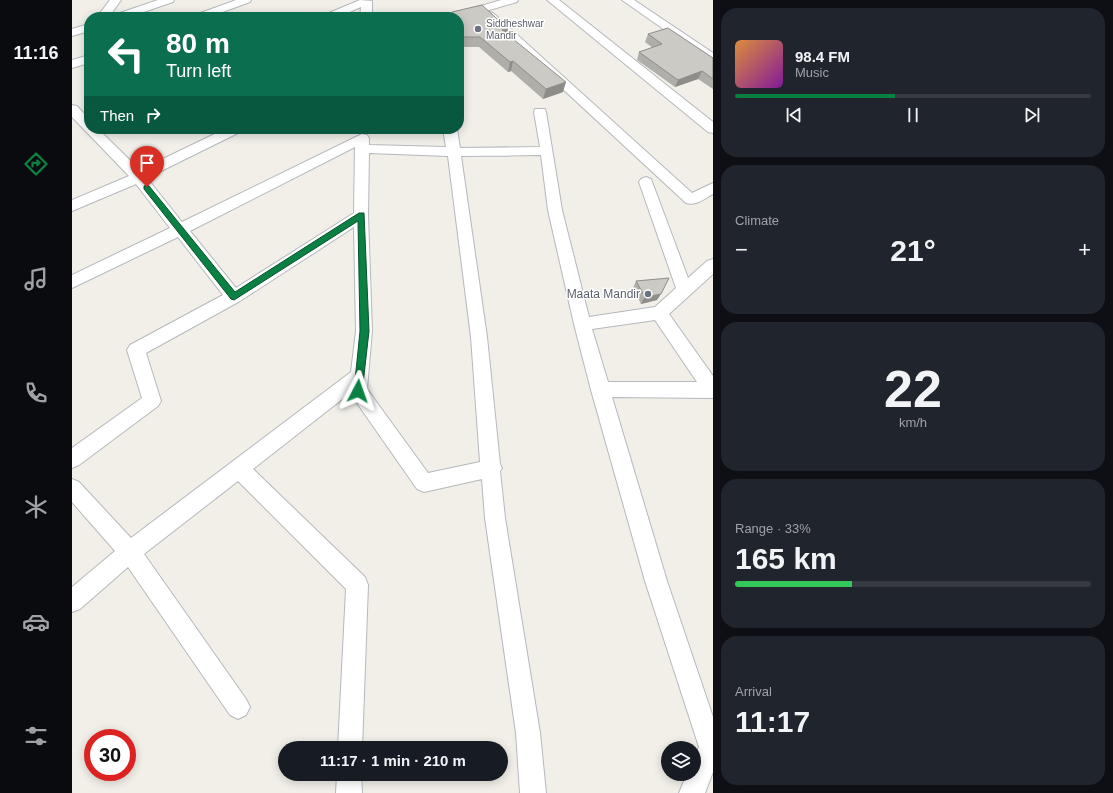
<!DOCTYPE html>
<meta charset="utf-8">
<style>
body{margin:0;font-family:Helvetica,sans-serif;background:#20242c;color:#f1f3f6;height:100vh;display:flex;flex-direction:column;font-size:15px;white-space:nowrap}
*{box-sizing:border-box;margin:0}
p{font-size:13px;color:#9ea1a6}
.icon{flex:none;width:22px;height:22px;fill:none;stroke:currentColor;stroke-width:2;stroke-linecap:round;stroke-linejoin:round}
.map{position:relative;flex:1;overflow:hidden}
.details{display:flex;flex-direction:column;gap:8px;padding:8px;background:#0d0f14;width:400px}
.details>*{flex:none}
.banner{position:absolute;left:12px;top:12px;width:380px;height:122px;border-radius:16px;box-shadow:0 2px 10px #0003;background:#0b6e4f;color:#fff;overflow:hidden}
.fabs{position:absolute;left:589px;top:741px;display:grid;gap:8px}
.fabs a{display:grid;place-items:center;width:40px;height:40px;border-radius:50%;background:#171b24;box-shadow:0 2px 10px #0003;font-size:20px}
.speed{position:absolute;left:12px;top:729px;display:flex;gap:8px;font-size:20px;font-weight:700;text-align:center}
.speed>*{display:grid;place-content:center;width:52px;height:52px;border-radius:50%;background:#171b24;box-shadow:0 2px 10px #0003;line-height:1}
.speed .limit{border:6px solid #d22;background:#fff;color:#111}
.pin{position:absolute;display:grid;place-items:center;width:34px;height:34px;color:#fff;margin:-41px -17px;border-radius:50% 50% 50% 0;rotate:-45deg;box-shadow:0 0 4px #0007}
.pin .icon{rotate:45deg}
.me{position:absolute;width:44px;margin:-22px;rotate:4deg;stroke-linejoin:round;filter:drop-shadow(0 0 3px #0008)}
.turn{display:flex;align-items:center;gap:14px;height:84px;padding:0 16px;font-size:18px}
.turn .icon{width:52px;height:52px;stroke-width:2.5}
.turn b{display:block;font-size:28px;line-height:34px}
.then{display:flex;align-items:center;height:38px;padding:0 16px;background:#0003;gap:8px;font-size:15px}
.big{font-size:30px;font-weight:800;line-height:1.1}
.details .widget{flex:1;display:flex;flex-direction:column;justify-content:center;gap:6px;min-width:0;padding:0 14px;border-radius:16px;background:#20242c}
.details .dial{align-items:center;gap:0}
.dial b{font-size:52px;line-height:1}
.song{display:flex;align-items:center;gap:12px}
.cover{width:48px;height:48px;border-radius:6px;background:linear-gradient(135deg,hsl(30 70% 55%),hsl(290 70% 35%))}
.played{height:4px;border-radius:2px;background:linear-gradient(90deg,#0b8043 45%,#363941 45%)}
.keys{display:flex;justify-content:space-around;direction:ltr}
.heat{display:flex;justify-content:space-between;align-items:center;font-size:22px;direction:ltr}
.charge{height:6px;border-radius:3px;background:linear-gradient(90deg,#34c759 33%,#363941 0)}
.trip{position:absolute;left:206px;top:741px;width:230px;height:40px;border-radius:20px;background:#171b24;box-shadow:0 2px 10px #0003;font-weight:800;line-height:40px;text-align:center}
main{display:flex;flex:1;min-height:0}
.tab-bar{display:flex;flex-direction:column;width:72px;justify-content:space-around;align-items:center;background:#090b0e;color:#9ea1a6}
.tab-bar .icon{width:28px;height:28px}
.tab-bar .on{color:#0b8043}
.tab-bar b{font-size:18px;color:#f1f3f6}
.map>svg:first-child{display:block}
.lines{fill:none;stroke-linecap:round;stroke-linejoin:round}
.street-casing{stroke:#b5b8bc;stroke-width:2}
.street{fill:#fff;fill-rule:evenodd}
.wall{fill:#afaea9}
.shaded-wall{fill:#8f8d8a}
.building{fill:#cccac5;stroke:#8f8d8a}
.route{fill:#0b8043;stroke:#07532c}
.worship-dot{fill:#6b7280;stroke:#fff;stroke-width:1.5}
.labels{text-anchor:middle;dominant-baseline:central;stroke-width:3;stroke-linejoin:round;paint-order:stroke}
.far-worship-label{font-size:10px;fill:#5b616d;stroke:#fff;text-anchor:start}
.worship-label{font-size:12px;fill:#5b616d;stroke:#fff;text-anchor:end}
</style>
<main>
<nav class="tab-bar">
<b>11:16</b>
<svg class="icon on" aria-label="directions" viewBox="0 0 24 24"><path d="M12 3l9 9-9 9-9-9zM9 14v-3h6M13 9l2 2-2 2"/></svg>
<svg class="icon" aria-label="music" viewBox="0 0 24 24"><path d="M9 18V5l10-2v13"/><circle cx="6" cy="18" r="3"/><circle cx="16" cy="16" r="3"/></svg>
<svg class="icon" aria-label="phone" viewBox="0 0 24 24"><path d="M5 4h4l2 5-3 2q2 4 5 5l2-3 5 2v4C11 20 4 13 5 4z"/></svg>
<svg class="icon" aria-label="climate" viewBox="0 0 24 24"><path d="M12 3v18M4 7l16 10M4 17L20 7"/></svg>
<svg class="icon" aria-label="car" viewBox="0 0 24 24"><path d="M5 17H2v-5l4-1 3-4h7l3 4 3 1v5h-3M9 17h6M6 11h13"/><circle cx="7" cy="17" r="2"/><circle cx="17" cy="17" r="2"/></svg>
<svg class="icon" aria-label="filters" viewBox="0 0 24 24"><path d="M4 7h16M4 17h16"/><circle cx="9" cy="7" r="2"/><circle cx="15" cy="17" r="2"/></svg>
</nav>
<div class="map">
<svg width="641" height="793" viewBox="0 0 641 793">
<rect width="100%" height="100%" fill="#f1efe8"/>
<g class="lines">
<g class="street-casing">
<path id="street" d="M38,0H49L37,17H25Z
M86,0H102L101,2L57,17H40L42,15Z
M164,0H179L178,2L137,17H121L123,15Z
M288,0L300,1V17H288L289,7L266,17H250L252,15Z
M429,0H446L445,2L387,19V17H377L379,15Z
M475,0H487L641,122V133L636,132Z
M550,0H562L641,53V62L637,61Z
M417,12L421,13L620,193L641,183V194C632,199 624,206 614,203L413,17L411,15L413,13Z
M17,24V31L0,36V29Z
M17,55V63L0,68V60Z
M0,105L5,106L17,119V129H26L68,170L153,129H170L168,132L75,178L110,222L290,134L295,135L297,138V145L374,147L371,129H385L388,148L468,147L462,112L463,109H473L474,112L490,210L517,317L583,307L604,288L567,182L569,179L574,177L579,179L616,278L635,261L641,259V274L597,314L641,376V398L540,397L595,581L641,717V772L633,793H607L615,774H622V758L627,747L573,581L519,390L502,324L476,210L469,155L389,156L415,337L428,464L430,468L428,471L433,518L468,733L474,793H448L444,733L413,518L410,479L352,492L345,489L278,393L181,469L293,577L296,585L290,748H266L274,589L166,481L72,554L174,699L178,707L174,715L166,719L158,715L56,567L8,609L0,612V587L43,551L0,502V479L7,482L59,538L279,372L284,331L282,227L168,301L74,353L89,401L86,406L7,465L0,468V448L70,398L55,350L58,345L151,295L106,237L0,288V275L98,228L64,184L0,211V200L57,176L0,117ZM283,147L282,213L164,288L118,231ZM297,153L376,156L399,337L408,462L356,473L295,389L300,331L296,215ZM583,320L625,382H536L520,329Z
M265,774H289L290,793H264Z"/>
</g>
<use href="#street" class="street"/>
</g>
<path class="wall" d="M380,12L435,34L491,92L471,99L439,71L436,72L407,47H387V17H380Z
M576,34L641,58V89L626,79L603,87L565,60L567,52L581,48L573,42Z
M564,281L585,300L569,304L561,288Z"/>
<path class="shaded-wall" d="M436,29L434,38L430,30Z
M441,61L439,71L436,72L438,62Z
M630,71L626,79L603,87L606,80Z
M494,82L491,92L471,99L474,89Z
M589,294L585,300L569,304L573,297Z"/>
<path class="building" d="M410,5L436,29L430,30L494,82L474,89L441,61L438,62L408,37H387V17H381L380,12Z
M596,28L641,58V79L630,71L606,80L567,52L590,44L576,34Z
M597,278L589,294L573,297L564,281Z"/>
<path class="route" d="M75,185L77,186L163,292L287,213H292L297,331L290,393H283L282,391L288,331L286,221L162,300L159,299L72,189V186Z"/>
<g class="worship-dot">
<circle cx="406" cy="29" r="4"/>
<circle cx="576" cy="294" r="4"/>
</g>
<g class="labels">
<g class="far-worship-label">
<text x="414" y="23">Siddheshwar<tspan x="414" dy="12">Mandir</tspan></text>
</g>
<g class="worship-label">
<text x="568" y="294">Maata Mandir</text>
</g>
</g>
</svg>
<div class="fabs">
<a><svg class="icon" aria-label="layers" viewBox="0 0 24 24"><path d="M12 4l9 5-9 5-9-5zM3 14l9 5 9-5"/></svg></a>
</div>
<div class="speed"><div class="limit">30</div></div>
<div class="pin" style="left:75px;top:187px;background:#d93025"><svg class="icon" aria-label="arrive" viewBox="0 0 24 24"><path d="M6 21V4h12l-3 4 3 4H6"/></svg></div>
<svg class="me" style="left:286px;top:391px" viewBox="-20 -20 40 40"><path d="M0-17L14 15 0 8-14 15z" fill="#0b8043" stroke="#fff" stroke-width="4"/></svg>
<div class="trip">11:17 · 1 min · 210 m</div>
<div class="banner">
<div class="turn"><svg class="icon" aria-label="left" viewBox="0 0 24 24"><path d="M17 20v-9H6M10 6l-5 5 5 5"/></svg><div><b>80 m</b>Turn left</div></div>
<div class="then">Then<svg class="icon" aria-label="right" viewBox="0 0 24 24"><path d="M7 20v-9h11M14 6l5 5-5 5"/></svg></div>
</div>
</div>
<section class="details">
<div class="widget">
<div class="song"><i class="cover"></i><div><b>98.4 FM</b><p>Music</p></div></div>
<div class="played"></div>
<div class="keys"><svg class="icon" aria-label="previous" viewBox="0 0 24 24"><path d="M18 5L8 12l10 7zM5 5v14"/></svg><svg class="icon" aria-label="pause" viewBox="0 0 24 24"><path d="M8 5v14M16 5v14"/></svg><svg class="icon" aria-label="next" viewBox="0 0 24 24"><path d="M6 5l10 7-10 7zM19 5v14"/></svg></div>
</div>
<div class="widget"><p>Climate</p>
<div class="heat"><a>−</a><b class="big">21°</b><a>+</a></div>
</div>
<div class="widget dial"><b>22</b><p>km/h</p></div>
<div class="widget"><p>Range · 33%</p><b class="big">165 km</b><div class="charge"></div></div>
<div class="widget"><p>Arrival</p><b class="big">11:17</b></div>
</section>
</main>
